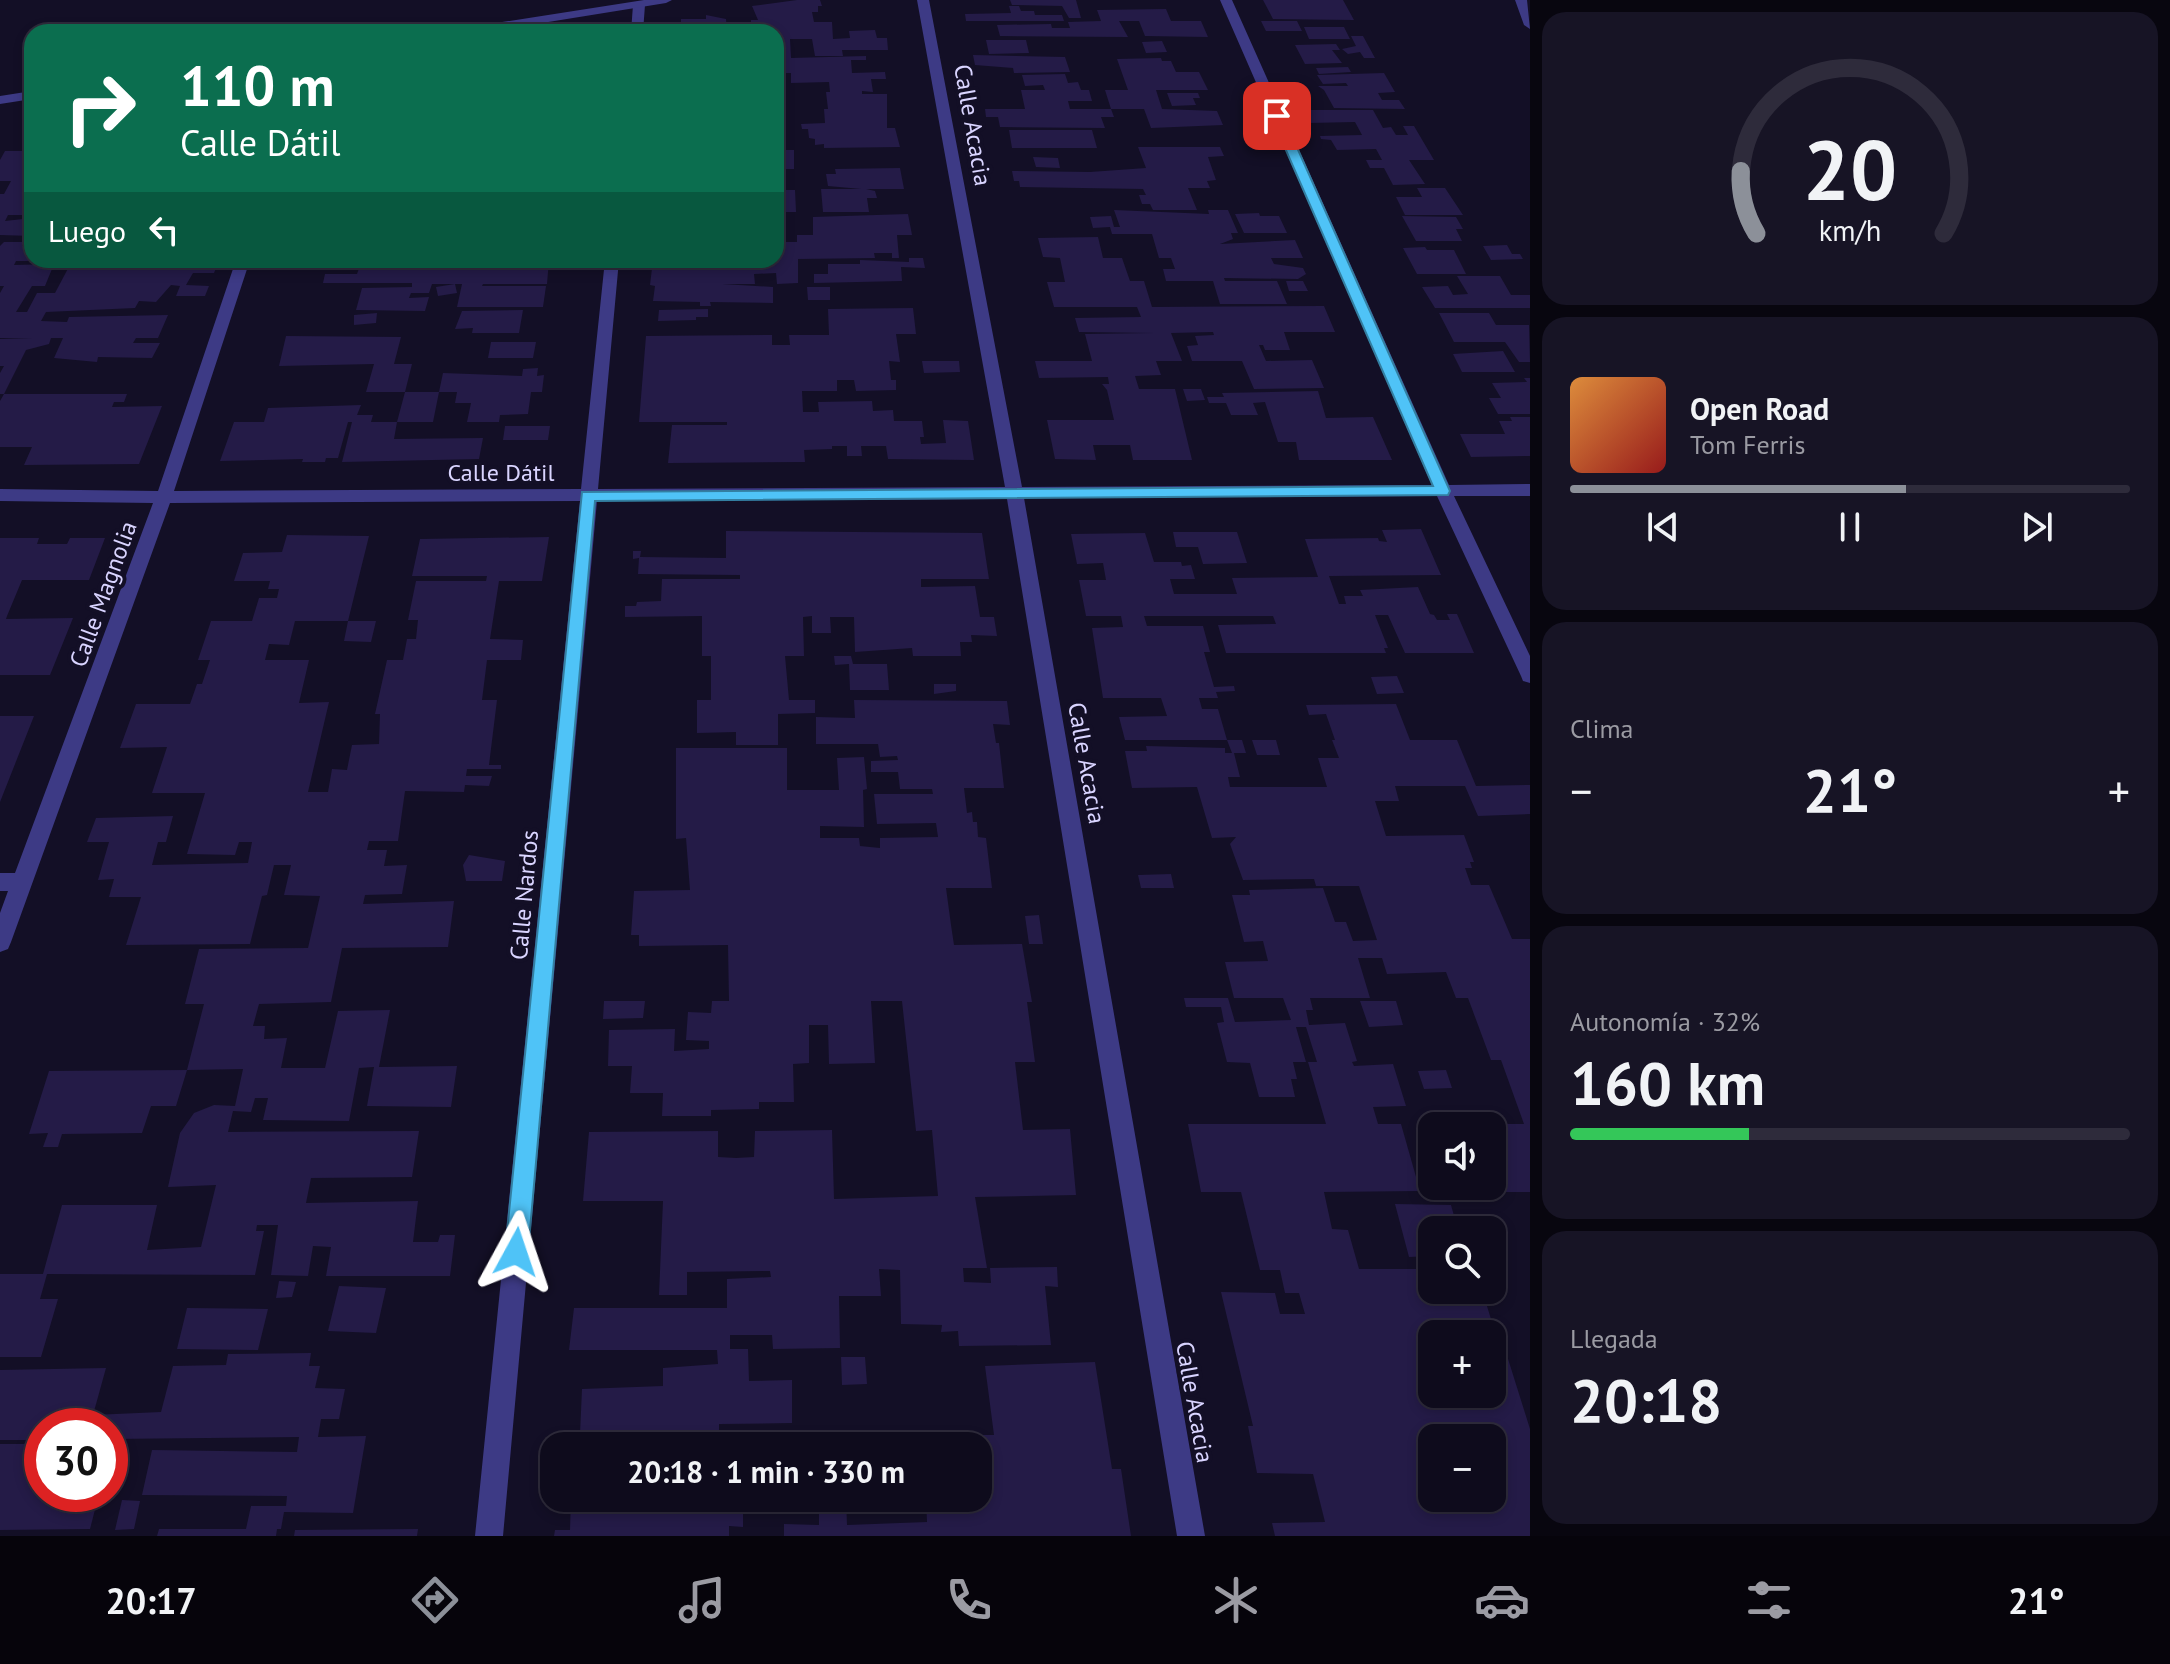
<!DOCTYPE html>
<html lang="es">
<meta charset="utf-8">
<style>
body{margin:0;font-family:"PT Sans",sans-serif;background:#171425;color:#f1f3f6;height:100vh;display:flex;flex-direction:column;font-size:30px;white-space:nowrap}
*{box-sizing:border-box;margin:0}
p{font-size:26px;color:#9b9ba3}
.icon{flex:none;width:44px;height:44px;fill:none;stroke:currentColor;stroke-width:2;stroke-linecap:round;stroke-linejoin:round}
.map{position:relative;flex:1;overflow:hidden}
.details{display:flex;flex-direction:column;gap:12px;padding:12px;background:#08060f;width:640px}
.details>*{flex:none}
.banner{position:absolute;left:24px;top:24px;width:760px;height:244px;border-radius:24px;box-shadow:0 4px 12px #0003,0 0 0 2px #2e2b3b;background:#0b6e4f;color:#fff;overflow:hidden}
.fabs{position:absolute;left:1418px;top:1112px;display:grid;gap:16px}
.fabs a{display:grid;place-items:center;width:88px;height:88px;border-radius:16px;background:#0e0b1c;box-shadow:0 4px 12px #0003,0 0 0 2px #2e2b3b;font-size:40px}
.speed{position:absolute;left:24px;top:1408px;display:flex;gap:16px;font-size:40px;font-weight:700;text-align:center}
.speed>*{display:grid;place-content:center;width:104px;height:104px;border-radius:50%;background:#0e0b1c;box-shadow:0 4px 12px #0003,0 0 0 2px #2e2b3b;line-height:1}
.speed .limit{border:12px solid #d22;background:#fff;color:#111}
.pin{position:absolute;display:grid;place-items:center;width:68px;height:68px;color:#fff;margin:-34px;border-radius:16px;box-shadow:0 4px 12px #0006}
.me{position:absolute;width:88px;margin:-44px;rotate:5deg;stroke-linejoin:round;filter:drop-shadow(0 0 6px #0008)}
.turn{display:flex;align-items:center;gap:28px;height:168px;padding:0 24px;font-size:36px}
.turn .icon{width:104px;height:104px;stroke-width:2.5}
.turn b{display:block;font-size:56px;line-height:68px}
.then{display:flex;align-items:center;height:76px;padding:0 24px;background:#0003;gap:16px;font-size:30px}
.big{font-size:60px;font-weight:700;line-height:1.1}
.details .card{flex:1;display:flex;flex-direction:column;justify-content:center;gap:12px;min-width:0;padding:0 28px;border-radius:24px;background:#171425}
.details .dial{align-items:center;gap:0}
.dial svg{height:208px;overflow:visible;fill:none;stroke:#2e2b3b;stroke-width:7;stroke-linecap:round;text-anchor:middle}
.dial text{fill:#f1f3f6;stroke:none}
.song{display:flex;align-items:center;gap:24px}
.cover{width:96px;height:96px;border-radius:12px;background:linear-gradient(135deg,hsl(30 70% 55%),hsl(0 70% 35%))}
.played{height:8px;border-radius:4px;background:linear-gradient(90deg,#8c9099 60%,#2e2b3b 60%)}
.keys{display:flex;justify-content:space-around;direction:ltr}
.heat{display:flex;justify-content:space-between;align-items:center;font-size:44px;direction:ltr}
.charge{height:12px;border-radius:6px;background:linear-gradient(90deg,#34c759 32%,#2e2b3b 0)}
.trip{position:absolute;left:540px;top:1432px;width:452px;height:80px;border-radius:24px;background:#0e0b1c;box-shadow:0 4px 12px #0003,0 0 0 2px #2e2b3b;font-weight:700;line-height:80px;text-align:center}
.dock{display:flex;height:128px;justify-content:space-around;align-items:center;background:#06040b;color:#9b9ba3}
.dock .icon{width:56px;height:56px}
.dock .selected{color:#8c9099}
.dock b{font-size:36px;color:#f1f3f6}
main{display:flex;flex:1;min-height:0}
.map>svg:first-child{display:block}
.building{fill:#241b47;fill-rule:evenodd}
.lines{fill:none;stroke-linecap:round;stroke-linejoin:round}
.minor{fill:#3d3a85;fill-rule:evenodd}
.tertiary{fill:#3d3a85;fill-rule:evenodd}
.route{fill:#4fc3f7;stroke:#337fa1;stroke-width:2}
.labels{text-anchor:middle;dominant-baseline:central;stroke-width:8;stroke-linejoin:round;paint-order:stroke}
.street-label{font-size:24px;fill:#d9d4ff;stroke:#130f26}
</style>
<main>
<div class="map">
<svg width="1530" height="1536" viewBox="0 0 1530 1536">
<rect width="100%" height="100%" fill="#130f26"/>
<path class="building" d="M797,0H820L822,6H818V12H812L814,22H832L833,39L850,38L849,31L875,30L877,38H887L888,50H842L843,56H815L812,39H790L791,58L866,56V60H851L852,73L885,72L886,79H871L873,92L862,91V94H887V128H895L900,147L824,148V144L815,145V139L809,138L808,129H802L801,124L825,123L824,109H828L826,92H830L829,82L791,83V73H776V32H751V20H758L752,6Z
M1010,0H1076L1081,18H1069L1062,6L1012,5Z
M1263,0H1343L1354,20L1273,19Z
M1009,6H1019L1021,11H1034L1035,15H1062L1064,21H966L965,14L1011,13Z
M1166,9L1171,21H1201L1208,37L1145,36L1139,21H1119L1128,37L1000,36L997,25L1051,24L1052,28H1070L1068,22L1101,21L1097,10Z
M706,15L726,19L727,32H681V19H706Z
M1261,21H1297L1302,31H1266Z
M1304,27H1344L1350,39H1309Z
M1351,36H1363L1375,58H1364L1360,52L1348,54L1342,49L1356,46Z
M986,40H1026L1029,53L989,54Z
M1162,41L1167,52L1146,53L1142,42Z
M1336,44L1340,50H1332L1342,63L1305,64L1295,45Z
M973,55L1065,57L1070,72L1014,73L1013,68L975,65Z
M1161,58L1162,61H1171L1176,72H1199L1208,90H1156L1162,109L1217,111L1223,125L1151,128L1144,109H1111L1105,90H1128L1117,59Z
M1348,67L1351,72L1319,74L1316,68Z
M1384,73L1395,92L1378,93L1382,100H1399L1405,109L1334,108L1324,90L1318,86H1348L1346,83L1323,84L1317,75Z
M1065,74L1068,83L1078,82L1081,90H1089L1092,101H1068L1070,109H1111L1114,117H1101L1105,128L1000,127L998,117H986L985,109H1025L1021,90H1045L1043,85L1025,86L1022,75Z
M1167,93H1198L1200,98H1193L1196,105L1172,106Z
M1303,110H1373L1383,128L1391,127L1396,135H1408L1403,126H1414L1434,160H1409L1425,184L1393,185L1384,168H1370L1366,160H1382L1376,149L1337,150L1331,140L1321,139L1320,136L1362,135L1355,122L1309,123Z
M1009,130H1092L1097,148H1012Z
M1138,147H1220L1224,156L1208,157L1216,180L1207,181L1210,188H1188L1197,210H1153L1150,204H1142L1139,195H1146L1143,189L1020,187L1019,181H1014L1012,171L1090,172L1146,168Z
M776,150H794V169H783V175H776Z
M5,151H32V215H8L5,221L32,218V236L0,235V194H4L11,181H0V160Z
M1033,157L1058,158L1060,168L1036,167Z
M900,168L904,189H866L875,191L877,198H867L869,212H823L821,189H861L828,186L826,174H836L835,169Z
M1417,188H1445L1463,215H1405L1396,197H1422Z
M776,190H795L796,212H776Z
M1114,210L1209,214L1208,210H1228L1238,233H1231L1233,239L1220,244L1295,240L1303,258H1271L1274,264L1303,268L1306,274L1298,279L1224,278L1225,281H1277L1287,304H1220L1213,281H1166L1163,269H1175L1171,258H1159L1152,234H1112L1110,227L1093,228L1090,217L1111,216L1114,227H1120Z
M1259,213L1260,216H1279L1287,233H1244L1235,214Z
M908,214L912,235H897L899,258H892V253H874L875,258L798,259V283L777,284L776,273L754,274L755,284H722L773,287V303L710,302L711,306H700V302L653,301L655,286L650,285L653,260H776L780,259V242H797V235H813V217Z
M1402,216L1456,217L1463,229H1456L1462,241H1416Z
M1098,237L1103,258H1122L1130,281H1144L1152,307L1324,306L1335,332H1284L1290,350H1265L1263,345H1259L1266,361L1312,360L1324,388L1254,389L1242,361H1192L1187,346L1198,345L1195,336L1214,335L1213,332L1171,333L1182,361H1156L1161,375L1135,376L1139,389H1175L1192,460H1133L1130,445H1093L1096,460L1055,459L1047,420H1114L1107,390L1102,384H1109L1108,377L1039,378L1035,361H1092L1085,334L1153,333L1079,332L1075,318L1141,317L1137,307H1054L1047,282H1065L1060,258L1043,257L1038,238Z
M4,242H23L22,246H32V261H16L14,265L54,264L45,286H32L16,312H27L37,293H55L72,261H219L214,273H193L186,285L209,286L205,296H176L180,286L171,285L156,302L139,301L135,308L46,312L41,321L67,322L69,317L168,315L158,338H136L133,343H160L152,358L98,357L97,362L54,358L63,338H51L49,344L26,350L4,394H127L124,402H114L112,407L162,406L139,464L24,465L32,447H0V401L4,394H0V373L4,366H0V339L32,338H0V293L4,286H0V246Z
M1507,245L1512,254H1520L1523,259L1491,260L1483,246Z
M1425,247L1427,250H1454L1466,274H1417L1403,248Z
M909,258H923L925,268L901,267L902,281L814,283V274H828V264H860V260L909,262Z
M362,260H549L547,284H483L482,286H546L543,307H457L462,284H432L429,293H411L409,298L429,297L425,311L356,310L362,288L412,287V283H323L325,274H357Z
M1457,276H1500L1511,295H1530V308H1435L1422,287L1448,286L1453,295L1468,294Z
M1286,281H1303L1308,291H1289Z
M455,284L457,293L438,296L436,287Z
M807,287H830V300H808Z
M913,308L916,334H896L900,362L889,361L891,380H896V390L856,391L854,380H837V391H802L803,412H819L818,402L872,401L873,411L893,410L894,421H922L924,437H920L921,444L946,443L943,420L968,421L974,460L888,459L886,446H861L862,456H847V446H832V449L804,450L805,462L668,463L672,425H727V422H639L646,336L772,335V345H790L789,335H829L828,309Z
M708,309V317H696V320L658,321L659,310Z
M523,310L519,333H472L473,328L455,329L462,311Z
M377,313L376,323L354,325V315Z
M1439,313H1489L1496,325H1529L1530,362H1519L1505,342H1454Z
M286,336L401,337L394,364H412L405,392H366L374,364L279,366Z
M491,342H536L533,358H488Z
M1503,351L1515,372H1462L1453,354Z
M922,361H959L960,372L924,373Z
M538,368L537,376L544,375L542,392H531L528,414L500,415L499,422H467L471,403H455L457,392H439L443,373L522,376L523,369Z
M1524,378H1530V414H1498L1489,398H1501L1492,383L1527,382Z
M1183,389H1201L1205,400L1187,401Z
M1318,391L1326,418L1373,417L1392,460H1299L1296,442H1278L1265,402L1253,403L1258,415H1231L1226,403H1209L1207,397H1224L1222,393Z
M405,392H439L433,422H397Z
M361,405L357,415H373L371,422H397L394,439L483,438L479,459L342,462L352,422H348L338,458H326L325,462H302L303,459L220,461L234,422H264L268,408Z
M1510,417H1530V456L1471,457L1460,434H1505L1499,421H1512Z
M505,426H550L548,440H503Z
M1421,529L1441,575L1329,576L1339,604H1346L1344,596H1363L1360,590L1418,587L1430,614L1434,615L1437,620H1450L1447,614H1457L1474,653H1405L1388,615H1375L1388,648H1384L1386,653H1226L1218,625L1276,624L1273,616H1144L1147,626H1203L1210,652H1204L1214,687L1234,686L1235,691L1216,692L1218,698H1199L1202,709H1218L1227,740H1242L1246,753H1232L1227,740H1125L1119,717L1167,716L1161,698H1103L1092,628L1123,627L1121,616H1086L1079,580H1106L1103,563L1077,564L1071,534L1145,533L1154,562H1181L1182,566L1191,565L1195,579H1170L1174,594H1237L1232,578L1318,577L1305,539L1378,538L1379,541L1387,542L1382,530Z
M726,531L982,533L989,579H921V587L975,586L980,617H994L997,636L971,635L972,642H960L961,656H913L912,648L855,652L854,617H830L831,633H812V616L803,617L804,656H785L789,700H815V713L778,714V745H736V732L697,733V700H711V656H702V616L625,617V606H636L637,602L661,601L662,579H740V575L638,574L639,558L633,559V551H641L640,557L726,558Z
M1173,532H1237L1247,563L1203,564L1198,547H1176Z
M287,535L369,536L348,621H295L289,645L269,644L265,660H309L299,703L329,702L308,792H328L332,769L347,770L352,745L379,744L380,714H375L387,660H403L407,639H416L418,620H408L416,581H486L487,576H412L420,539L549,537L542,581H499L490,639L523,640L521,660H487L482,700H497L489,765H501V769H467L466,776H492L489,786L465,785L464,792L405,791L398,841H369L367,850H387L384,866L407,865L402,894L365,895L363,904L454,901L448,947L342,948L331,1002L259,1004L253,1026H265L264,1039L287,1038L281,1068H325L338,1011L390,1010L379,1067L457,1066L451,1107L367,1106L374,1067L359,1068L349,1121L263,1120L268,1098H255L251,1112L233,1111L228,1132L419,1131L412,1177L311,1178L306,1203L418,1201L413,1242H438L440,1235H455L450,1276H326L331,1247L313,1246L308,1276L271,1275L278,1225H257L256,1231H264L255,1275L47,1274L40,1299H58L41,1357H0V1274H43L62,1205H157L147,1250L201,1247L216,1185L168,1187L180,1133L194,1113L214,1105L235,1106L243,1069L187,1070L204,1004H185L199,949L308,948L320,896L284,895L291,865H274L267,895L262,896L250,944L126,945L141,897H109L114,879L98,880L109,842H87L96,818L173,816L166,842H158L152,865L248,863L252,842H239L235,855L187,854L205,793H152L167,747L120,748L136,704H190L197,684H202L210,660H198L211,621H252L259,598H277L279,589H268L270,581H234L243,553L282,552Z
M0,538H39L37,544H67L70,538H105L89,580H22L7,616L6,619L73,618L50,675H0Z
M348,621H376L371,642L344,641Z
M834,656H851L853,664H887L889,690H850L849,664L835,665Z
M1397,676L1404,693L1377,694L1371,677Z
M934,684H956V691L934,694Z
M854,700L1007,701L1010,725L993,724L996,743H999L1004,788H964L967,813L972,812L973,822H977L978,837L986,838L992,888H946L951,925L954,945L1022,944L1032,1002H1027L1035,1062H1015L1023,1130L1070,1129L1076,1195L975,1197L987,1268H963L964,1282L991,1283L990,1268L1057,1267L1058,1287L1045,1286L1051,1345L959,1346L958,1331L941,1332L942,1325L901,1324L900,1270L879,1269L881,1296H839L840,1348L773,1349L772,1335H730V1349H748L749,1381L792,1380V1423L719,1424V1434H666V1446H561L562,1433L580,1434L582,1389L663,1386V1368L718,1364L717,1350H569L574,1308H727V1279L771,1277L770,1271L687,1272V1295H659L663,1201H583L589,1132L718,1131V1157L736,1158L754,1157L755,1131L832,1130L834,1199L938,1196L932,1130L916,1131L902,1001H871L875,1063L829,1064L828,1025H809V1063L793,1064L794,1102H759V1109L711,1110V1116H662L663,1093H630L632,1066H608L609,1030L675,1029L674,1051L709,1049V1041L686,1040L688,1012L711,1013L712,1001H729L728,945L639,946V935H631L634,891L690,890L686,838L676,839V748H787V790H839L837,758L864,757L867,789L863,790L864,827L820,826V838H859L860,846L880,848V838L938,837L936,823L877,824L874,794H933L932,789H900L898,772H871V761L898,760L897,756L880,757L878,744H816V717L855,718Z
M1396,704L1410,740H1457L1476,786L1530,785V814L1478,816L1465,786H1395L1399,801H1375L1386,836L1464,835L1474,862H1470L1472,868H1465L1471,885H1489L1512,939H1530V1192H1456L1454,1186H1492V1124H1524L1501,1060H1491L1468,998H1456L1446,972L1387,974L1382,958H1358L1370,998H1310L1313,1010H1306L1309,1025L1345,1023L1357,1061L1352,1062L1354,1066L1393,1064L1406,1106L1373,1107L1378,1124H1401L1420,1191L1324,1192L1332,1229L1348,1230L1359,1269H1432V1290H1482L1499,1345L1504,1346L1530,1429V1536H1275L1272,1523L1325,1522L1313,1474L1257,1473L1248,1426H1253L1221,1292L1275,1293L1280,1314H1305L1299,1293H1285L1280,1270H1260L1241,1192H1201L1188,1124H1326L1308,1062H1317L1306,1027H1296L1306,1062H1293L1297,1079H1291L1295,1097H1259L1250,1063L1227,1062L1217,1023L1224,1022L1221,1007H1186L1184,998H1228L1235,1022L1291,1020L1283,998H1234L1225,962L1268,961L1263,941L1244,942L1232,895H1250L1249,890L1323,888L1335,922H1346L1353,941L1377,940L1359,886H1316L1314,879L1243,880L1230,844L1236,837L1212,838L1197,787L1132,788L1125,751H1147L1146,746L1225,748V753H1234L1240,777H1228L1230,787H1327L1318,758H1339L1332,740H1335L1326,714L1309,715L1306,705ZM1432,1334H1492V1394H1432ZM1432,1438H1492V1498H1432Z
M0,716H34L0,802Z
M1252,740H1276L1280,755H1257Z
M469,855L505,861L502,881H466L463,865Z
M1171,874L1174,888H1141L1138,875Z
M1039,915L1043,944H1029L1025,916Z
M604,1001H645L643,1018L603,1019Z
M1360,1001H1396L1403,1025L1369,1027Z
M187,1070L176,1106H151L142,1133L62,1134L58,1147H43L48,1133L29,1134L49,1071Z
M1446,1070L1452,1088L1424,1089L1418,1071Z
M1395,1204L1451,1205L1458,1230H1432V1256L1409,1257Z
M1492,1227L1508,1269H1492Z
M279,1281L296,1282L292,1297L276,1298Z
M339,1286L386,1288L376,1333L328,1331Z
M187,1308L268,1309L258,1350L177,1349Z
M311,1353L309,1366H320L315,1388L345,1389L339,1419H321L318,1437L366,1436L353,1513L284,1512L281,1529H277L276,1536H157L159,1529H246L251,1506H286L287,1496L142,1495L152,1450L297,1452L299,1437L110,1439V1426H42V1440H0V1370L106,1368L93,1415L161,1412L173,1366L226,1365L228,1354Z
M841,1357H865L867,1384L842,1385Z
M1095,1362L1112,1469H1121L1131,1536H784V1524L819,1525V1498H846L847,1525L927,1522L926,1498H978V1446H922L921,1435H994L985,1366Z
M844,1434L845,1446H816L815,1435Z
M0,1444H42V1494L98,1498L90,1529L0,1530Z
M571,1498H799V1503L743,1502V1527L729,1526V1536H554L555,1530H570Z
M122,1500L140,1501L134,1529L115,1530Z
M418,1529L417,1536H294L295,1530Z"/>
<g class="lines">
<path class="minor" d="M917,0H929L1022,487L1432,485L1220,0H1232L1449,485L1530,484V496H1454L1530,656V683L1523,681L1521,676L1437,496L1024,498L1205,1536H1177L1007,499L597,501L503,1536H475L580,501L170,503L11,942L8,949L0,952V913L8,891H0V873H15L153,503L0,501V489L158,491L236,260H250L174,491L581,489L605,260H619L598,489L1005,487Z
M639,2L645,5L643,32H631L633,5Z"/>
<path class="tertiary" d="M644,0H672L666,3L486,32H458L464,28Z
M1515,0H1527L1530,29L1524,25Z
M32,91V99L0,104V96Z"/>
</g>
<path class="route" d="M1277,112L1283,116L1450,491L1448,495L595,501L528,1252L524,1260L516,1264L508,1260L505,1252L582,492L1433,486L1271,116Z"/>
<g class="labels">
<g class="street-label">
<text transform="translate(973 125) rotate(80)">Calle Acacia</text>
<text x="501" y="472">Calle Dátil</text>
<text transform="translate(103 594) rotate(-70)">Calle Magnolia</text>
<text transform="translate(1087 763) rotate(80)">Calle Acacia</text>
<text transform="translate(524 895) rotate(-85)">Calle Nardos</text>
<text transform="translate(1195 1402) rotate(80)">Calle Acacia</text>
</g>
</g>
</svg>
<div class="fabs">
<a><svg class="icon" aria-label="sound" viewBox="0 0 24 24"><path d="M4 9h4l5-4v14l-5-4H4zM17 9q2 3 0 6"/></svg></a>
<a><svg class="icon" aria-label="search" viewBox="0 0 24 24"><circle cx="10" cy="10" r="6"/><path d="M15 15l6 6"/></svg></a>
<a>+</a>
<a>−</a>
</div>
<div class="speed"><div class="limit">30</div></div>
<div class="pin" style="left:1277px;top:116px;background:#d93025"><svg class="icon" aria-label="arrive" viewBox="0 0 24 24"><path d="M6 21V4h12l-3 4 3 4H6"/></svg></div>
<svg class="me" style="left:516px;top:1252px" viewBox="-20 -20 40 40"><path d="M0-17L14 15 0 8-14 15z" fill="#4fc3f7" stroke="#fff" stroke-width="4"/></svg>
<div class="trip">20:18 · 1 min · 330 m</div>
<div class="banner">
<div class="turn"><svg class="icon" aria-label="right" viewBox="0 0 24 24"><path d="M7 20v-9h11M14 6l5 5-5 5"/></svg><div><b>110 m</b>Calle Dátil</div></div>
<div class="then">Luego<svg class="icon" aria-label="left" viewBox="0 0 24 24"><path d="M17 20v-9H6M10 6l-5 5 5 5"/></svg></div>
</div>
</div>
<section class="details">
<div class="card dial"><svg viewBox="0 0 100 80">
<path d="M14 69A42 42 0 1 1 86 69"/>
<path d="M14 69A42 42 0 0 1 8 45" stroke="#8c9099"/>
<text x="50" y="56" font-size="32" font-weight="700">20</text>
<text x="50" y="72" font-size="11">km/h</text>
</svg></div>
<div class="card">
<div class="song"><i class="cover"></i><div><b>Open Road</b><p>Tom Ferris</p></div></div>
<div class="played"></div>
<div class="keys"><svg class="icon" aria-label="previous" viewBox="0 0 24 24"><path d="M18 5L8 12l10 7zM5 5v14"/></svg><svg class="icon" aria-label="pause" viewBox="0 0 24 24"><path d="M8 5v14M16 5v14"/></svg><svg class="icon" aria-label="next" viewBox="0 0 24 24"><path d="M6 5l10 7-10 7zM19 5v14"/></svg></div>
</div>
<div class="card"><p>Clima</p>
<div class="heat"><a>−</a><b class="big">21°</b><a>+</a></div>
</div>
<div class="card"><p>Autonomía · 32%</p><b class="big">160 km</b><div class="charge"></div></div>
<div class="card"><p>Llegada</p><b class="big">20:18</b></div>
</section>
</main>
<nav class="dock">
<b>20:17</b>
<svg class="icon selected" aria-label="directions" viewBox="0 0 24 24"><path d="M12 3l9 9-9 9-9-9zM9 14v-3h6M13 9l2 2-2 2"/></svg>
<svg class="icon" aria-label="music" viewBox="0 0 24 24"><path d="M9 18V5l10-2v13"/><circle cx="6" cy="18" r="3"/><circle cx="16" cy="16" r="3"/></svg>
<svg class="icon" aria-label="phone" viewBox="0 0 24 24"><path d="M5 4h4l2 5-3 2q2 4 5 5l2-3 5 2v4C11 20 4 13 5 4z"/></svg>
<svg class="icon" aria-label="climate" viewBox="0 0 24 24"><path d="M12 3v18M4 7l16 10M4 17L20 7"/></svg>
<svg class="icon" aria-label="car" viewBox="0 0 24 24"><path d="M5 17H2v-5l4-1 3-4h7l3 4 3 1v5h-3M9 17h6M6 11h13"/><circle cx="7" cy="17" r="2"/><circle cx="17" cy="17" r="2"/></svg>
<svg class="icon" aria-label="filters" viewBox="0 0 24 24"><path d="M4 7h16M4 17h16"/><circle cx="9" cy="7" r="2"/><circle cx="15" cy="17" r="2"/></svg>
<b>21°</b>
</nav>
